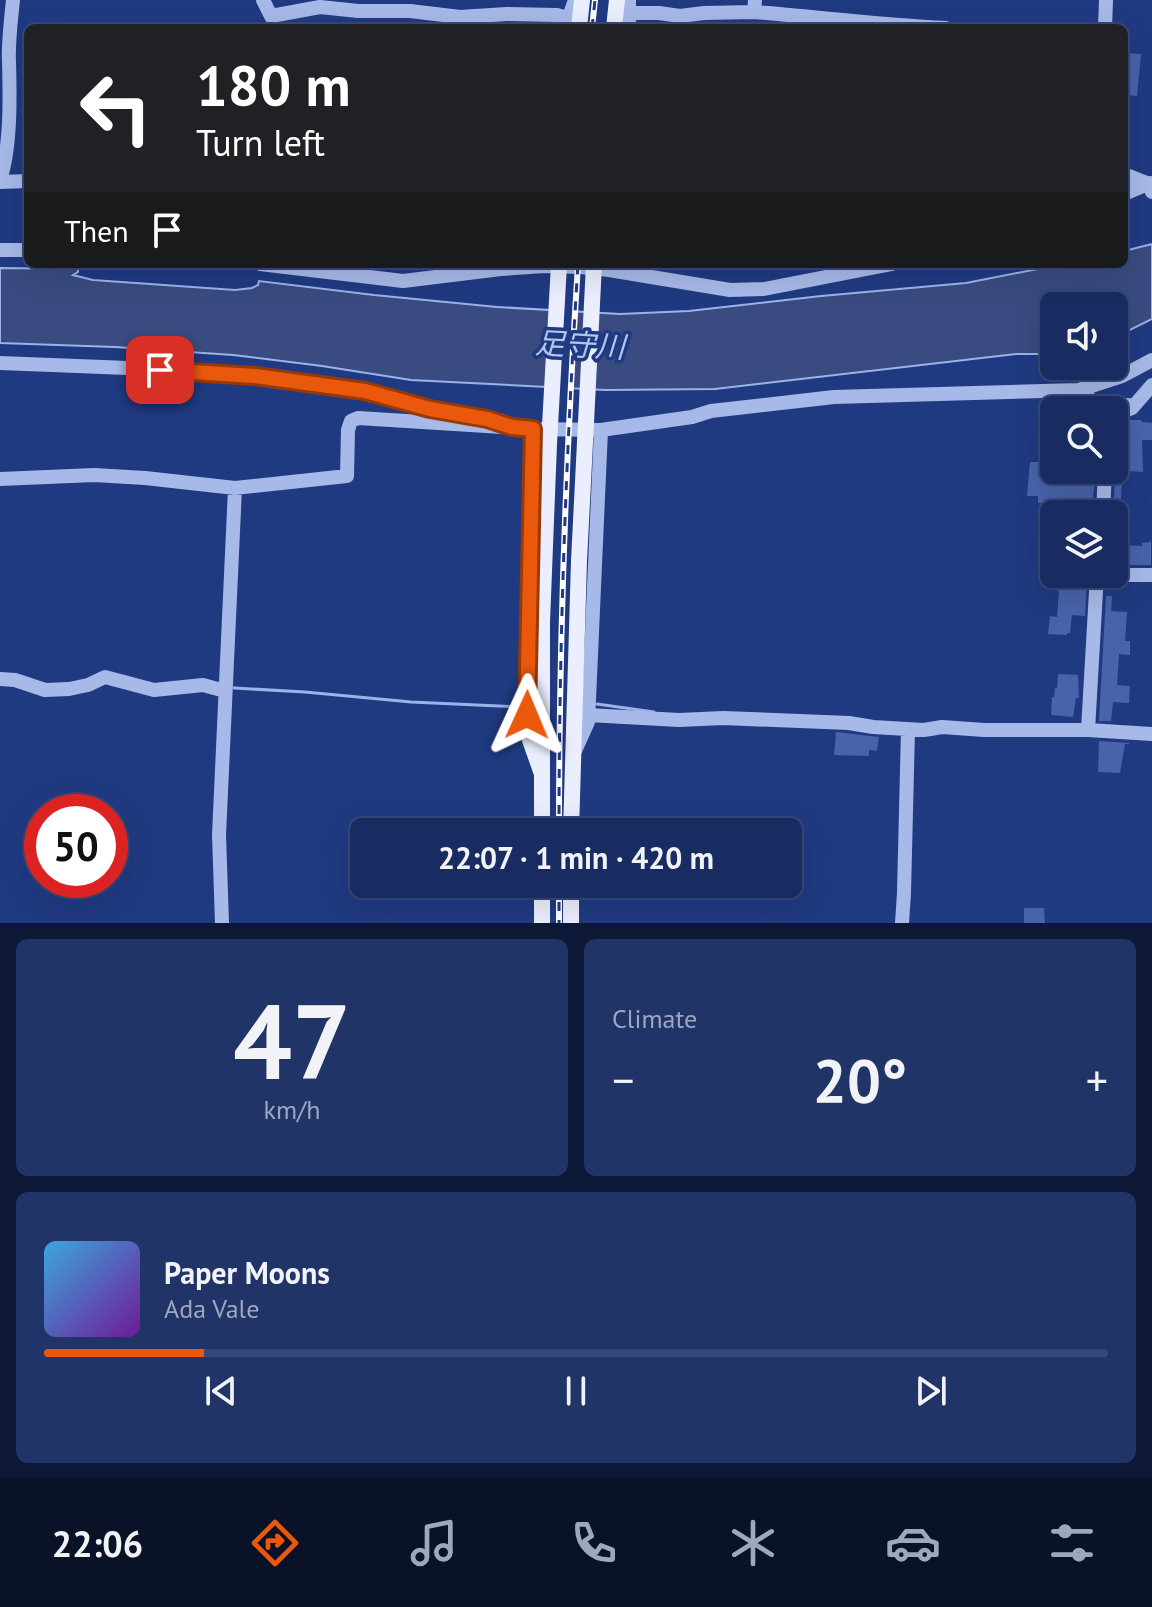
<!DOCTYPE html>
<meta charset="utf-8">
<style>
body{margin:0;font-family:"PT Sans","Noto Sans JP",sans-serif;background:#213468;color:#f1f3f6;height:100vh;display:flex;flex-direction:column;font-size:30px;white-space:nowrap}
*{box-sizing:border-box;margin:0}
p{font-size:26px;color:#9fa7be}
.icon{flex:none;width:44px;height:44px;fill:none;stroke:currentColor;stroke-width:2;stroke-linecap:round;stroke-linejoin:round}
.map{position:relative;height:923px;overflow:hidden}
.drawer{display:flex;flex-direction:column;gap:16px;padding:16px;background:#0d1836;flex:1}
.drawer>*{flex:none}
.top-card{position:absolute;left:24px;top:24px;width:1104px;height:244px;border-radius:12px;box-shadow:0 8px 32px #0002,0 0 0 2px #364877;background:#202124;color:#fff;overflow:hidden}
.controls{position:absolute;left:1040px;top:292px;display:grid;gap:16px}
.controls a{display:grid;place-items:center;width:88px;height:88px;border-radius:12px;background:#182c62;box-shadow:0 8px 32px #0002,0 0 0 2px #364877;font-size:40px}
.speed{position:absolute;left:24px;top:794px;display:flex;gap:16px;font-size:40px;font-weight:700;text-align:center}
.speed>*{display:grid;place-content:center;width:104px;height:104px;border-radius:50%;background:#182c62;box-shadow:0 8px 32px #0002,0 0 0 2px #364877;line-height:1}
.speed .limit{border:12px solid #d22;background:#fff;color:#111}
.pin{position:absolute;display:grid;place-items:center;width:68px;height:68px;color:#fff;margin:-34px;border-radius:16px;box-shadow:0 4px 12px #0006}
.me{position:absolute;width:88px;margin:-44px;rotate:1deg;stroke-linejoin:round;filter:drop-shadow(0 0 6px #0008)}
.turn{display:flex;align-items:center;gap:28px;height:168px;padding:0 40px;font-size:36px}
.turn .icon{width:104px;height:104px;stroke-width:2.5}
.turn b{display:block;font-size:56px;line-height:68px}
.then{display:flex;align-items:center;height:76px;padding:0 40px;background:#0003;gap:16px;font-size:30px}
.big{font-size:60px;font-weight:700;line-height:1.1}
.drawer .card{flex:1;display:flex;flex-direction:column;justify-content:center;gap:12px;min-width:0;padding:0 28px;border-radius:12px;background:#213468}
.drawer .dial{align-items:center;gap:0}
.dial b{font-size:104px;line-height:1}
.song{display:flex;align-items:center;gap:24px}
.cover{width:96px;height:96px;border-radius:12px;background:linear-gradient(135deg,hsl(200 70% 55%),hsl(280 70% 35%))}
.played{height:8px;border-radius:4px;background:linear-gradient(90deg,#ea580c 15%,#364877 15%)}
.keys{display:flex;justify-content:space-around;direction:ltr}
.heat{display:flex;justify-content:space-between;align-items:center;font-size:44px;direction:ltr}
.drawer .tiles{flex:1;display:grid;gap:16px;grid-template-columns:1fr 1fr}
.card:last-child{grid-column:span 2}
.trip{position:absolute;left:350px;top:818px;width:452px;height:80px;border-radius:12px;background:#182c62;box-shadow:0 8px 32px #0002,0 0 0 2px #364877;font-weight:700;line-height:80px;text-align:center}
.menu{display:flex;height:128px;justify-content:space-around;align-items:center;background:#0a1227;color:#9fa7be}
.menu .icon{width:56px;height:56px}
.menu .on{color:#ea580c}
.menu b{font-size:36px;color:#f1f3f6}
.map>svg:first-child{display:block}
.water{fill:#394b80;stroke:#9bb2ea;stroke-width:2}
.pier{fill:#203a82}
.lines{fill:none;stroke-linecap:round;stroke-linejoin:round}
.stream{stroke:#9bb2ea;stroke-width:3}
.building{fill:#4963ab}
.minor{stroke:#a7b9e8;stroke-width:14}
.major{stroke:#eaeefe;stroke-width:16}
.rail-casing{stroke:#fff;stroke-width:6}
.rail{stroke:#203a82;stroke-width:3;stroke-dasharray:9;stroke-linecap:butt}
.major-bridge{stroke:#eaeefe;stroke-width:16}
.route-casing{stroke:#983908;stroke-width:20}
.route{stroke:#ea580c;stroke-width:14}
.labels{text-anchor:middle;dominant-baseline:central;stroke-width:7;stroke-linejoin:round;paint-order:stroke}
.water-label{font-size:30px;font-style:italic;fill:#b3c4f0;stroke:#203a82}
</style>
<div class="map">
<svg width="1152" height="923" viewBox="0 0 1152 923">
<rect width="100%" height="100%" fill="#203a82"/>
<path class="water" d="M1152,244V319L1114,338V306H1054V359L1038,354H1016L715,389L605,390L411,380L322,366L233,355L115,347L0,343V268L78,269V272L73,275L93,280L235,290L252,288L258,285L259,281L374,295L497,307L620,314L689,311L821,296L966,283L1063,264H1124V251Z"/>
<path class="pier" d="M564,307H578L573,393L559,392Z"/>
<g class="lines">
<path class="stream" d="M1092,391L1098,409L1121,399L1133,400
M234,688L305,692L411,702L522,707
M597,704L654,712"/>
</g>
<path class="building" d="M1124,53L1141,54L1137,96L1124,95V82H1126L1128,63H1124Z
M1129,420H1141L1142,422L1152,423V440H1142L1143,472L1126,471V477H1122L1121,499L1114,498L1116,439H1114V425Z
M1046,435L1054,436V470H1064V475L1091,476V480H1095L1091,514H1047L1048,507H1044V503H1038V496H1027L1030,462H1044Z
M1115,503H1127V518H1125L1122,545L1142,546V543L1151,542V565H1114Z
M1044,569L1054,570V574H1067V579L1087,580L1085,616L1072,615L1070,633H1067V635L1048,634L1050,616L1057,617L1059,591L1042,586Z
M1106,596H1112L1111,611L1127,612L1125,641H1130V655L1119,654L1117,685L1130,686L1129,703L1113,702L1111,721H1099Z
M1058,674L1078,675L1079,698H1076L1073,717L1051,715L1052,697H1054L1055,688H1057Z
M836,732L879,737L877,751L869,750V756L834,755Z
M1099,741L1129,743V744H1125L1120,773L1098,772Z
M1024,908H1044L1045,923H1024Z"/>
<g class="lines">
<path class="minor" d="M263,0L271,16L320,7L358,11H410L460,17L507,14L557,15L567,18
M755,0L754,12C818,17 882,25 946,28
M631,13H659L680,16L704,13L754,12
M565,28L575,0
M629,28V0
M1105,28L1106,0
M1124,174L1149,184L1152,192
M0,180C11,147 10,97 9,62C8,42 11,20 13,0
M0,182L28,181
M1124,194L1150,183
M0,250H28
M260,264L403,281L501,269L544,266L581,267L609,270L730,290L764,289L892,264
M0,363L128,368L255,376L365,391L430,409L484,418
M1114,415L1132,408L1152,385
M0,479L94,475L145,478L235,488L347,476L348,430L351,421L358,418L533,429L601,430L692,417L711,411L834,397L1079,390L1122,376L1152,360
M1103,514L1105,470
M1097,574L1088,730L1152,734
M1096,575H1152
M0,679L15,680L45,690L69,689L88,685L105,677L154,690L203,685L225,691
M588,715L679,720L723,718L849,723L873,727L924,730L942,727L984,730H1088
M575,751L588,722L601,430
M222,923L219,835L235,488
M902,923L904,893L908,729"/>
<path class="major" d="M579,28L582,0
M614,28L617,0
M533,429L527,715L530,740L542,774
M542,622V832
M571,832L579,561
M542,884V923
M571,923V884"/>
<g class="rail-casing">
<path id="rail" d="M592,28L595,0
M559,832C559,642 566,453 578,264
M559,884V923"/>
</g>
<use href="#rail" class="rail"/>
<path class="major-bridge" d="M579,561L594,264
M542,622L549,444L559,264"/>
</g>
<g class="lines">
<g class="route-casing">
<path id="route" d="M160,370L255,376L365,391L430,409L487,419L512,427L533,429L527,715"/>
</g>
<use href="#route" class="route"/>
</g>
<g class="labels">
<g class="water-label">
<text transform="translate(580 344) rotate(3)">足守川</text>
</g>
</g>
</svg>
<div class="controls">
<a><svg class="icon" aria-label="sound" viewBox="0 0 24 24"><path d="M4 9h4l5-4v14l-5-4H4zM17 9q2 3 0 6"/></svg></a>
<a><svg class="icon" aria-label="search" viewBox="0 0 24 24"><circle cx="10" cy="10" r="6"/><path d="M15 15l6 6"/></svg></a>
<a><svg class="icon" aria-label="layers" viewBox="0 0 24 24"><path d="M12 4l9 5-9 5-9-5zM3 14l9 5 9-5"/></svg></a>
</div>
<div class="speed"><div class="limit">50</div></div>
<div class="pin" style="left:160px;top:370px;background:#d93025"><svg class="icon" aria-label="arrive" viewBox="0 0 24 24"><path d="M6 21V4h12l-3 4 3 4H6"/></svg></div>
<svg class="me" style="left:527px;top:715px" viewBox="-20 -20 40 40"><path d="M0-17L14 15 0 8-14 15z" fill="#ea580c" stroke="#fff" stroke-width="4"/></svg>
<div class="trip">22:07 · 1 min · 420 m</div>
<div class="top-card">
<div class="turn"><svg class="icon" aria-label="left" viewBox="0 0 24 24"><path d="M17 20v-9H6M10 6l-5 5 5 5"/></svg><div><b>180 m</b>Turn left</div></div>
<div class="then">Then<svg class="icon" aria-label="arrive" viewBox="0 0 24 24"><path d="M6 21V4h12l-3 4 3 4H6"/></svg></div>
</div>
</div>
<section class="drawer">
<div class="tiles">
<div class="card dial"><b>47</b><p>km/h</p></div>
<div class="card"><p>Climate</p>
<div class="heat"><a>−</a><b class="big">20°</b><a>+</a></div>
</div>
<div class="card">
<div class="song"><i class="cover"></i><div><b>Paper Moons</b><p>Ada Vale</p></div></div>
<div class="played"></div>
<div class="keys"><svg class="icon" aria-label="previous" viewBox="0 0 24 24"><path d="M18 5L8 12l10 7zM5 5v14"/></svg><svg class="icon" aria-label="pause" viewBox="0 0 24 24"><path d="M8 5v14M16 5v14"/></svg><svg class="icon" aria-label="next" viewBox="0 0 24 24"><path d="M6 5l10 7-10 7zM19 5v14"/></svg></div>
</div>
</div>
</section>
<nav class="menu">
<b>22:06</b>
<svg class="icon on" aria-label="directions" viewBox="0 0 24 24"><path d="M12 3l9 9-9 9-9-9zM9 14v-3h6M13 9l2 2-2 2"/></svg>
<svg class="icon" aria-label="music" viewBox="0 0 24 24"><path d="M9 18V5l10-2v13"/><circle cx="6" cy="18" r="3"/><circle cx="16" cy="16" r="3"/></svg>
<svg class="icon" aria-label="phone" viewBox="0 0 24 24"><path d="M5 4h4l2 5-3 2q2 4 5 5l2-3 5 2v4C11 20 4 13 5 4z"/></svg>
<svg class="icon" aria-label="climate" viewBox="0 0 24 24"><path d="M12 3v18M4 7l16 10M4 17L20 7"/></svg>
<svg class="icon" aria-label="car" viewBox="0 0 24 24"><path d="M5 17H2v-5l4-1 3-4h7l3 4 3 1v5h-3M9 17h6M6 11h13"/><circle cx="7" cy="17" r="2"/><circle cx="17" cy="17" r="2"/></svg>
<svg class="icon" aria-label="filters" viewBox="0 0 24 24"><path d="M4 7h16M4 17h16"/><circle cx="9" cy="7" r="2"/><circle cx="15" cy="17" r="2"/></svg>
</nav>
